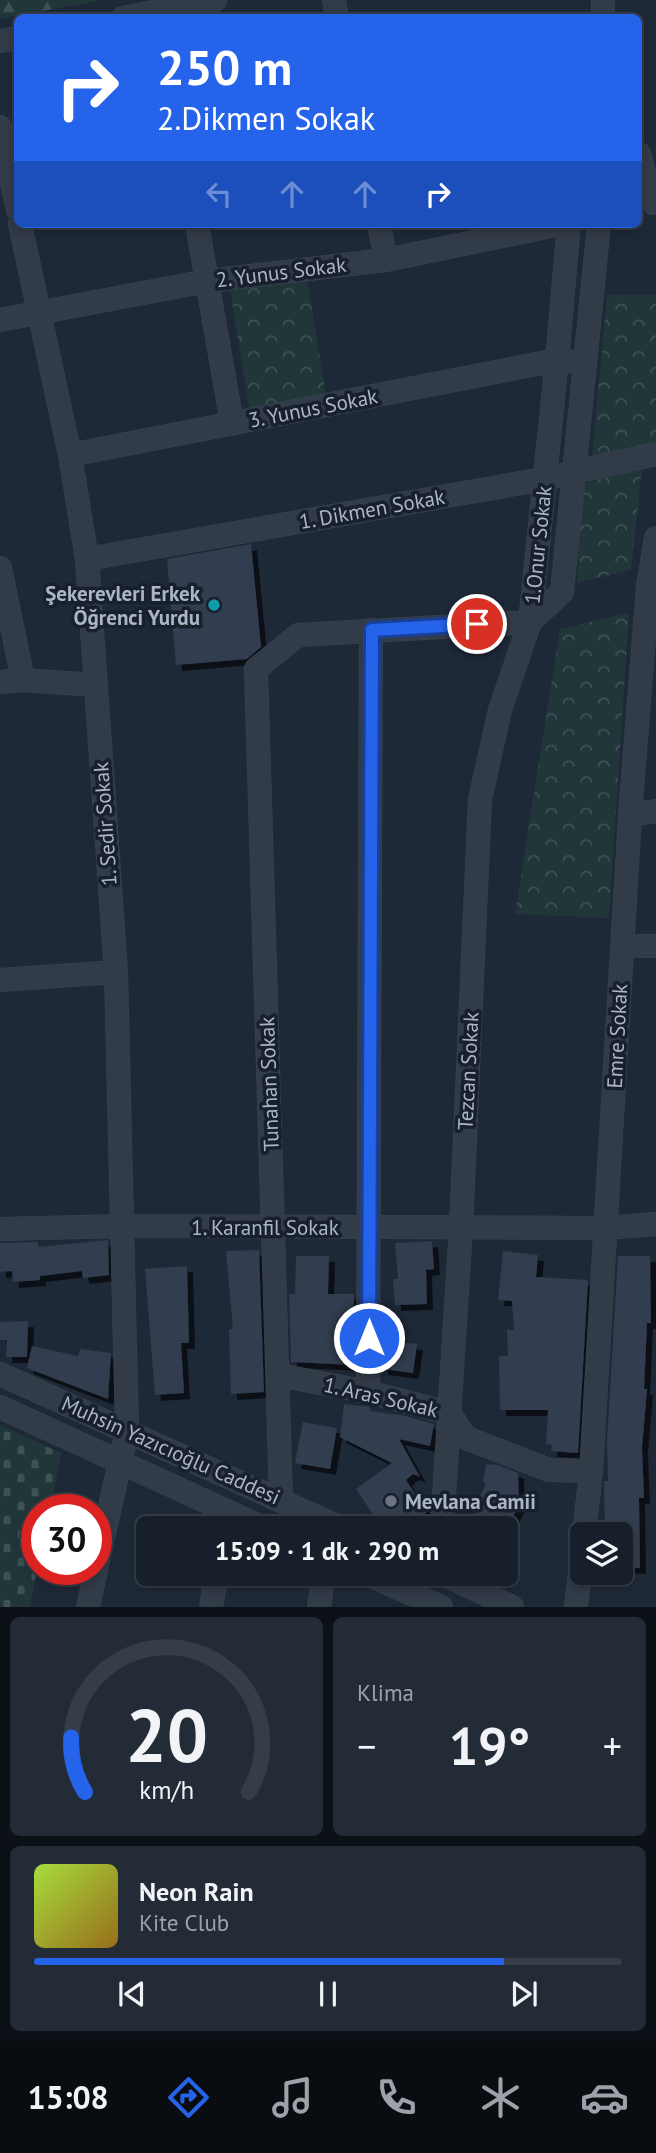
<!DOCTYPE html>
<html lang="tr">
<meta charset="utf-8">
<style>
body{margin:0;font-family:"PT Sans",sans-serif;background:#232c36;color:#f1f3f6;height:100vh;display:flex;flex-direction:column;font-size:26px;white-space:nowrap}
*{box-sizing:border-box;margin:0}
p{font-size:23px;color:#9ea2a8}
.icon{flex:none;width:38px;height:38px;fill:none;stroke:currentColor;stroke-width:2;stroke-linecap:round;stroke-linejoin:round}
.map{position:relative;height:1607px;overflow:hidden}
.drawer{display:flex;flex-direction:column;gap:10px;padding:10px;background:#0c1117;flex:1}
.drawer>*{flex:none}
.banner{position:absolute;left:14px;top:14px;width:628px;height:214px;border-radius:10px;box-shadow:0 4px 10px #0003,0 0 0 2px #353d47;background:#2563eb;color:#fff;overflow:hidden}
.buttons{position:absolute;left:570px;top:1522px;display:grid;gap:14px}
.buttons a{display:grid;place-items:center;width:63px;height:63px;border-radius:10px;background:#161f2a;box-shadow:0 4px 10px #0003,0 0 0 2px #353d47;font-size:35px}
.speed{position:absolute;left:21px;top:1494px;display:flex;gap:14px;font-size:35px;font-weight:700;text-align:center}
.speed>*{display:grid;place-content:center;width:91px;height:91px;border-radius:50%;background:#161f2a;box-shadow:0 4px 10px #0003,0 0 0 2px #353d47;line-height:1}
.speed .limit{border:10px solid #d22;background:#fff;color:#111}
.pin{position:absolute;display:grid;place-items:center;width:60px;height:60px;color:#fff;margin:-30px;border:4px solid #fff;border-radius:50%;box-shadow:0 2px 7px #0007}
.me{position:absolute;width:77px;margin:-38px;rotate:0deg;stroke-linejoin:round;filter:drop-shadow(0 0 5px #0008)}
.turn{display:flex;align-items:center;gap:24px;height:147px;padding:0 28px;font-size:32px}
.turn .icon{width:91px;height:91px;stroke-width:2.5}
.turn b{display:block;font-size:49px;line-height:60px}
.lanes{display:flex;align-items:center;height:66px;padding:0 28px;background:#0003;justify-content:center;gap:35px;direction:ltr}
.lanes .off{opacity:.35}
.big{font-size:52px;font-weight:800;line-height:1.1}
.drawer .card{flex:1;display:flex;flex-direction:column;justify-content:center;gap:10px;min-width:0;padding:0 24px;border-radius:10px;background:#232c36}
.drawer .dial{align-items:center;gap:0}
.dial svg{height:182px;overflow:visible;fill:none;stroke:#353d47;stroke-width:7;stroke-linecap:round;text-anchor:middle}
.dial text{fill:#f1f3f6;stroke:none}
.song{display:flex;align-items:center;gap:21px}
.cover{width:84px;height:84px;border-radius:10px;background:linear-gradient(135deg,hsl(80 70% 55%),hsl(40 70% 35%))}
.played{height:7px;border-radius:4px;background:linear-gradient(90deg,#2563eb 80%,#353d47 80%)}
.keys{display:flex;justify-content:space-around;direction:ltr}
.heat{display:flex;justify-content:space-between;align-items:center;font-size:38px;direction:ltr}
.drawer .tiles{flex:1;display:grid;gap:10px;grid-template-columns:1fr 1fr}
.card:last-child{grid-column:span 2}
.trip{position:absolute;left:136px;top:1516px;width:382px;height:70px;border-radius:10px;background:#161f2a;box-shadow:0 4px 10px #0003,0 0 0 2px #353d47;font-weight:800;line-height:70px;text-align:center}
.menu{display:flex;height:112px;justify-content:space-around;align-items:center;background:#090c11;color:#9ea2a8}
.menu .icon{width:49px;height:49px}
.menu .active{color:#2563eb}
.menu b{font-size:32px;color:#f1f3f6}
.map>svg:first-child{display:block}
.forest{fill:url(#forest-firs)}
.cemetery{fill:url(#cemetery-stones)}
.park{fill:url(#park-crowns)}
.building{fill:#303d4f;filter:url(#shadow)}
.lines{fill:none;stroke-linecap:round;stroke-linejoin:round}
.minor-casing{stroke:#3b4452;stroke-width:24}
.minor{stroke:#323b48;stroke-width:23}
.route-casing{stroke:#184099;stroke-width:18}
.route{stroke:#2563eb;stroke-width:12}
.culture-dot{fill:#0f9aa8;stroke:#17202c;stroke-width:2.5}
.worship-dot{fill:#6b7280;stroke:#17202c;stroke-width:2.5}
.labels{text-anchor:middle;dominant-baseline:central;stroke-width:7;stroke-linejoin:round;paint-order:stroke}
.street-label{font-size:21px;fill:#abb5c5;stroke:#17202c}
.poi-label{font-size:21px;font-weight:bold;fill:#abb5c5;stroke:#17202c;text-anchor:end}
</style>
<div class="map">
<svg width="656" height="1607" viewBox="0 0 656 1607">
<defs>
<pattern id="forest-firs" width="22" height="20" patternUnits="userSpaceOnUse" patternTransform="scale(1.75)"><rect width="22" height="20" fill="#203639"/><path d="M5 1l3.5 6h-7zM16 11l3.5 6h-7z" fill="#3e5154"/></pattern>
<pattern id="cemetery-stones" width="16" height="16" patternUnits="userSpaceOnUse" patternTransform="scale(1.75)"><rect width="16" height="16" fill="#203639"/><path d="M2 7V4a2 2 0 0 1 4 0v3zM10 15v-3a2 2 0 0 1 4 0v3z" fill="#3e5154"/></pattern>
<pattern id="park-crowns" width="20" height="18" patternUnits="userSpaceOnUse" patternTransform="scale(1.75)"><rect width="20" height="18" fill="#203639"/><path d="M2 6a3 3 0 1 1 6 0M12 15a3 3 0 1 1 6 0" fill="none" stroke="#3e5154"/></pattern>
<filter id="shadow"><feDropShadow dx="6" dy="6" stdDeviation="0" flood-color="#0009"/></filter>
</defs>
<rect width="100%" height="100%" fill="#1e2938"/>
<path class="forest" d="M0,0H101L0,19Z"/>
<path class="cemetery" d="M0,1425L61,1453L50,1510H37V1570L30,1607H0Z"/>
<path class="park" d="M307,278L326,396L249,408L230,290Z
M607,295H656V443L592,456Z
M642,469L631,570L577,583L582,484Z
M629,613L609,918L515,914L560,629Z"/>
<path class="building" d="M251,544L261,647L247,659L176,665L167,559Z
M108,1240L109,1275L83,1278L82,1271L40,1276V1280L13,1282L12,1271L0,1272V1243L38,1242V1247Z
M432,1241L434,1269L426,1270L427,1304L395,1305L393,1279H398L395,1243Z
M259,1250L264,1392L231,1394L229,1329H233L226,1251Z
M503,1251L538,1255L536,1277L588,1280L578,1453L551,1451L552,1445L546,1444L548,1410H500L499,1356H508L507,1330H514L512,1301L498,1300Z
M296,1256H329L328,1294H354V1365L291,1362L289,1294H295Z
M618,1256H650L651,1323H647L644,1389H647L642,1448L644,1498H639L640,1568L621,1567V1535H605L604,1481H608L607,1440Z
M187,1266L189,1343H181L184,1393L155,1395L145,1269Z
M28,1321L27,1357H6L7,1340H0V1322Z
M382,1340L417,1344L413,1373L382,1369Z
M32,1346L78,1356L80,1349L111,1353L108,1399L27,1368Z
M344,1404L370,1407V1411L405,1416L434,1424L430,1446L399,1439L420,1477L413,1474L406,1480L427,1512L403,1528H382L356,1489L392,1463L340,1437Z
M303,1422L337,1428L330,1469L295,1463Z
M486,1464L498,1465L518,1473L519,1505L511,1521L507,1519L503,1528H488L472,1521L477,1509L475,1508L486,1483L483,1482Z"/>
<g class="lines">
<g class="minor-casing">
<path id="minor" d="M334,0L337,18
M123,18L215,0
M603,18V0
M0,41L18,38
M0,127L18,210
M639,154L653,203
M20,224L70,455L87,559L116,972L127,1431L96,1569
M197,224L232,423
M379,224L386,260
M0,320L207,281L386,260L561,224
M70,455L557,360L584,363
M87,559L544,479L656,454
M0,568L23,680
M530,622L562,592L599,224
M0,682L23,680L95,685
M630,815L656,811
M622,946H656
M0,980L116,972
M0,1229L121,1226L606,1228L656,1224
M0,1374L341,1528
M278,1375L368,1392L449,1413L466,1438L549,1470L591,1471
M368,1392L371,630
M0,1407L264,1528
M281,1500L256,669L298,635L530,622
M442,1528L461,1228L480,799L500,710L530,622L557,360L569,224
M584,1535L591,1471L630,815L648,586L656,538
M365,1573L441,1607
M441,1573L512,1607
M88,1607L96,1570
M211,1607L217,1573
M319,1607L324,1573
M576,1607L583,1546"/>
</g>
<use href="#minor" class="minor"/>
</g>
<g class="lines">
<g class="route-casing">
<path id="route" d="M369,1338L372,630L477,624"/>
</g>
<use href="#route" class="route"/>
</g>
<circle class="culture-dot" cx="214" cy="605" r="7"/>
<circle class="worship-dot" cx="391" cy="1501" r="7"/>
<g class="labels">
<g class="street-label">
<text transform="translate(281 272) rotate(-7)">2. Yunus Sokak</text>
<text transform="translate(313 408) rotate(-11)">3. Yunus Sokak</text>
<text transform="translate(372 509) rotate(-10)">1. Dikmen Sokak</text>
<text transform="translate(538 545) rotate(-84)">1.Onur Sokak</text>
<text transform="translate(105 824) rotate(-94)">1. Sedir Sokak</text>
<text transform="translate(617 1036) rotate(-87)">Emre Sokak</text>
<text transform="translate(468 1071) rotate(-87)">Tezcan Sokak</text>
<text transform="translate(269 1084) rotate(-92)">Tunahan Sokak</text>
<text x="265" y="1227">1. Karanfil Sokak</text>
<text transform="translate(381 1397) rotate(13)">1. Aras Sokak</text>
<text transform="translate(171 1450) rotate(24)">Muhsin Yazıcıoğlu Caddesi</text>
</g>
<g class="poi-label">
<text x="200" y="593">Şekerevleri Erkek<tspan x="200" dy="24">Öğrenci Yurdu</tspan></text>
<text x="405" y="1501" text-anchor="start">Mevlana Camii</text>
</g>
</g>
</svg>
<div class="buttons">
<a><svg class="icon" aria-label="layers" viewBox="0 0 24 24"><path d="M12 4l9 5-9 5-9-5zM3 14l9 5 9-5"/></svg></a>
</div>
<div class="speed"><div class="limit">30</div></div>
<div class="pin" style="left:477px;top:624px;background:#d93025"><svg class="icon" aria-label="arrive" viewBox="0 0 24 24"><path d="M6 21V4h12l-3 4 3 4H6"/></svg></div>
<svg class="me" style="left:369px;top:1338px" viewBox="-20 -20 40 40"><circle r="17" fill="#2563eb" stroke="#fff" stroke-width="3"/><path d="M0-11L8 9 0 5-8 9z" fill="#fff"/></svg>
<div class="trip">15:09 · 1 dk · 290 m</div>
<div class="banner">
<div class="turn"><svg class="icon" aria-label="right" viewBox="0 0 24 24"><path d="M7 20v-9h11M14 6l5 5-5 5"/></svg><div><b>250 m</b>2.Dikmen Sokak</div></div>
<div class="lanes"><svg class="icon off" aria-label="left" viewBox="0 0 24 24"><path d="M17 20v-9H6M10 6l-5 5 5 5"/></svg><svg class="icon off" aria-label="ahead" viewBox="0 0 24 24"><path d="M12 20V5M6 11l6-6 6 6"/></svg><svg class="icon off" aria-label="ahead" viewBox="0 0 24 24"><path d="M12 20V5M6 11l6-6 6 6"/></svg><svg class="icon" aria-label="right" viewBox="0 0 24 24"><path d="M7 20v-9h11M14 6l5 5-5 5"/></svg></div>
</div>
</div>
<section class="drawer">
<div class="tiles">
<div class="card dial"><svg viewBox="0 0 100 80">
<path d="M14 69A42 42 0 1 1 86 69"/>
<path d="M14 69A42 42 0 0 1 8 45" stroke="#2563eb"/>
<text x="50" y="56" font-size="32" font-weight="700">20</text>
<text x="50" y="72" font-size="11">km/h</text>
</svg></div>
<div class="card"><p>Klima</p>
<div class="heat"><a>−</a><b class="big">19°</b><a>+</a></div>
</div>
<div class="card">
<div class="song"><i class="cover"></i><div><b>Neon Rain</b><p>Kite Club</p></div></div>
<div class="played"></div>
<div class="keys"><svg class="icon" aria-label="previous" viewBox="0 0 24 24"><path d="M18 5L8 12l10 7zM5 5v14"/></svg><svg class="icon" aria-label="pause" viewBox="0 0 24 24"><path d="M8 5v14M16 5v14"/></svg><svg class="icon" aria-label="next" viewBox="0 0 24 24"><path d="M6 5l10 7-10 7zM19 5v14"/></svg></div>
</div>
</div>
</section>
<nav class="menu">
<b>15:08</b>
<svg class="icon active" aria-label="directions" viewBox="0 0 24 24"><path d="M12 3l9 9-9 9-9-9zM9 14v-3h6M13 9l2 2-2 2"/></svg>
<svg class="icon" aria-label="music" viewBox="0 0 24 24"><path d="M9 18V5l10-2v13"/><circle cx="6" cy="18" r="3"/><circle cx="16" cy="16" r="3"/></svg>
<svg class="icon" aria-label="phone" viewBox="0 0 24 24"><path d="M5 4h4l2 5-3 2q2 4 5 5l2-3 5 2v4C11 20 4 13 5 4z"/></svg>
<svg class="icon" aria-label="climate" viewBox="0 0 24 24"><path d="M12 3v18M4 7l16 10M4 17L20 7"/></svg>
<svg class="icon" aria-label="car" viewBox="0 0 24 24"><path d="M5 17H2v-5l4-1 3-4h7l3 4 3 1v5h-3M9 17h6M6 11h13"/><circle cx="7" cy="17" r="2"/><circle cx="17" cy="17" r="2"/></svg>
</nav>
